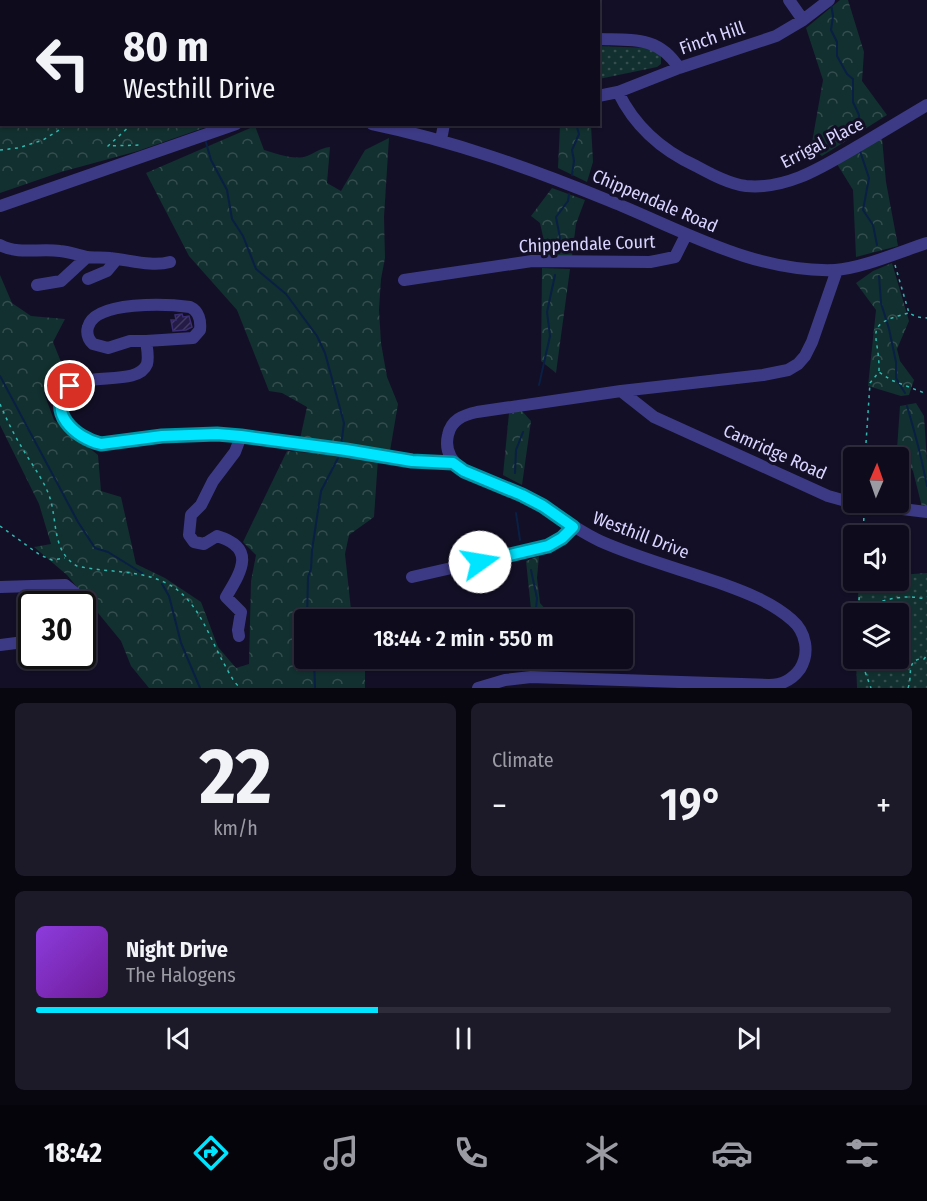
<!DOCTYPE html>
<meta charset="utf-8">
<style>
body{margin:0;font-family:"Fira Sans Condensed",sans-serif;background:#1c1929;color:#f1f3f6;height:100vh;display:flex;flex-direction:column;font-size:22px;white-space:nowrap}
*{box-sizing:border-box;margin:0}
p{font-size:20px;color:#9b9ba3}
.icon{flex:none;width:33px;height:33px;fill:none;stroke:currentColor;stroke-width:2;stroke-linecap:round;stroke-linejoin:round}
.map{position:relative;height:688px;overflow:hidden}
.panel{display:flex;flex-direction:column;gap:15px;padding:15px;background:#08060f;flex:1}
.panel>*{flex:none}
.banner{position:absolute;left:0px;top:0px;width:600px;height:126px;box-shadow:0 2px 4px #0004,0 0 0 2px #2e2b3b;background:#0e0b1c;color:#f1f3f6;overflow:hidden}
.needle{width:39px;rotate:2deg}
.fabs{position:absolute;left:843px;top:447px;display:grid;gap:12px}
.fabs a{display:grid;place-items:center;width:66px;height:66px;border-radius:6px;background:#0e0b1c;box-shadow:0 2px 4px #0004,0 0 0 2px #2e2b3b;font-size:30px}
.speed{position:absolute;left:18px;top:591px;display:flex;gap:12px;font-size:30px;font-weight:700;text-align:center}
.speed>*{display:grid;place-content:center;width:78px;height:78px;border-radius:50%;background:#0e0b1c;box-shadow:0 2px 4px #0004,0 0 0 2px #2e2b3b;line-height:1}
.speed .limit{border:3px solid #111;border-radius:9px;background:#fff;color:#111}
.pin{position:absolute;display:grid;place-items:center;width:51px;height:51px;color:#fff;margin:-26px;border:3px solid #fff;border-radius:50%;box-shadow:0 2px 6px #0007}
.me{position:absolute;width:66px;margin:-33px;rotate:77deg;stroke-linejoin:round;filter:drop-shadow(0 0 4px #0008)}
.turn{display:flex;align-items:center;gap:21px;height:126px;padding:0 24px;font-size:27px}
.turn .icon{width:78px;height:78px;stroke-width:2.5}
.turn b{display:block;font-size:42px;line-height:51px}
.big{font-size:45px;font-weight:600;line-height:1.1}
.panel .widget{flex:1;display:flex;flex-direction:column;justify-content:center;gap:9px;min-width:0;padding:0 21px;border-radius:9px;background:#1c1929}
.panel .dial{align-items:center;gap:0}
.dial b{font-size:78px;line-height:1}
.song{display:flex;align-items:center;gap:18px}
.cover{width:72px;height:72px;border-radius:9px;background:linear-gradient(135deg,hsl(270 70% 55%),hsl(280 70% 35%))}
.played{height:6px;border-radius:3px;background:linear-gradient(90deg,#00e5ff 40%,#2e2b3b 40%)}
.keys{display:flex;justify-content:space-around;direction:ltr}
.heat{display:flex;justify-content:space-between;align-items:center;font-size:33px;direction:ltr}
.panel .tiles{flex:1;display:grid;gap:15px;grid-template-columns:1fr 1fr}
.widget:last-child{grid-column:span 2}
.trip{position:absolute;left:294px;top:609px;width:339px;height:60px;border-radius:6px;background:#0e0b1c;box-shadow:0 2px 4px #0004,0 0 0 2px #2e2b3b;font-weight:600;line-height:60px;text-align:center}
.tabs{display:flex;height:96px;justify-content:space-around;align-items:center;background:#06040b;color:#9b9ba3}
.tabs .icon{width:42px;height:42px}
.tabs .active{color:#00e5ff}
.tabs b{font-size:27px;color:#f1f3f6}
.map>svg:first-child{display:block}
.forest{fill:url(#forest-crowns)}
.park{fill:url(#park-dots)}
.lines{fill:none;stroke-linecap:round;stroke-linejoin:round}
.stream{stroke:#0a1f44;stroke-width:2}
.building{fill:url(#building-hatch);stroke:#3b2d73;stroke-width:1.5}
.path{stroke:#2fb8b0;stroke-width:1.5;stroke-dasharray:3 4.5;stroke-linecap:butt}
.minor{stroke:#3d3a85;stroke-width:12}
.route-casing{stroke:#0095a6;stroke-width:15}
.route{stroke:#00e5ff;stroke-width:10}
.labels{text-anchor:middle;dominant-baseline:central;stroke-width:6;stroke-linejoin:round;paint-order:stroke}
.street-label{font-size:18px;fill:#d9d4ff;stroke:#130f26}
</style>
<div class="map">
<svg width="927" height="688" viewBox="0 0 927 688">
<defs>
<pattern id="forest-crowns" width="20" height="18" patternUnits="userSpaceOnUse" patternTransform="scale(1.5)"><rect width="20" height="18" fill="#12302f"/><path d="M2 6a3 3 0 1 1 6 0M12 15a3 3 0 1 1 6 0" fill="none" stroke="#344d4e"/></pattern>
<pattern id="park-dots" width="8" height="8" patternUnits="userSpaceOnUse" patternTransform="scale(1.5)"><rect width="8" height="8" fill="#12302f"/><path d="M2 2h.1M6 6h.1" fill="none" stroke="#344d4e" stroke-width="1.8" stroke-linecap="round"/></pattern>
<pattern id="building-hatch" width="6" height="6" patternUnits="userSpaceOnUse" patternTransform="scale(1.5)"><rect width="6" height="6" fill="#241b47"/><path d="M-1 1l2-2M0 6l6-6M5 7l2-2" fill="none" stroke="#433b63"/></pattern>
</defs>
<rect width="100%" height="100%" fill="#130f26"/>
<path class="forest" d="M840,0H848L864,52L862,81L887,115L822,156L811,148L823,80L806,28Z
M0,103H1L2,124L212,125L138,151L61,172L0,193Z
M560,125H591L593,162L587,182L558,168Z
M255,126L264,150C276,153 294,161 307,156C315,153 320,148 330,147L327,183L341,191L365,150L389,138L384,217L385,258L381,279L379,310L381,343L387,377L398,404L390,451L300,439L307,407L282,393L269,391L237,310L189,256L146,173Z
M882,138L886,182L898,246L856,257L853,190L837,164Z
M552,188L585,200L576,224L572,256L547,255L540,223L531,216Z
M892,263L909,321L897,349L900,361L914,380L909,395L901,396L868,386L876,310L856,283L873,271Z
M542,268L570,269L556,373L541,361Z
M0,275L12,303L31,316L65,319L53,342L67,377L54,383L44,393L54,420L98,455L101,491L121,497L136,564L165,578L201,602L218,647L236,668L249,664L251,581L256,555L243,542L287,451L378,459L374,517L349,535L345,554L352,619L304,620V658L362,659L365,664V688H149L131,666L121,641L67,575L34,547L51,544L39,504L0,425Z
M916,403L924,416L927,462V507H922L913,471L897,449L900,406Z
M522,411L531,421L522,485L503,475L509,413Z
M539,556L537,578L540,603L554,619H532L526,561Z"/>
<path class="park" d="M598,46L651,48L661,56V64L657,67L599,79Z
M927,573V688H857L856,659L898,658V614L857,613L859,581L898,580L899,575Z"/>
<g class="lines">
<path class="stream" d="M182,0V2
M594,2L595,0
M831,4L833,16L831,30L837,42V56L847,74L853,79V102L859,115L858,133
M205,139L211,160L227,190L232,219L243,236L256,269L286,294L317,336L325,353L344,423L341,446
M860,151L869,178L863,210L873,225L877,245
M572,175L574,161L572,150L579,134L576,124
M558,250L560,238L556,217L568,201L569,194
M879,276L881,303L889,329L896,362V378L905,393
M0,376L78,522L95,548L108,552L142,573
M539,385L550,336L547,312L555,275
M907,406C915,433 922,459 927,486
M515,473L516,450L523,432
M516,513L520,540
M531,570L537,598L535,620
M162,584L169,596L181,643L200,688
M307,620L308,577L311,569L312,550L321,491L338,458
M314,658L315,688
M538,661V658"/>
</g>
<path class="building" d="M182,314L183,317L189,316L192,327L186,330L173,331L171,320H176L175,315Z"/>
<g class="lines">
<path class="path" d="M0,28L2,29
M0,47H2
M132,124L108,146L140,145
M0,150L18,148L43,140L69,124
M895,265L909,313L917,317L927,318
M879,371C880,333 860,325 909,313
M0,404C6,418 13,433 21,446C30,462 42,477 49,495C58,520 51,551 77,566C106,573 140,569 168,584C197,599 208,634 223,662C228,670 233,683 241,688
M865,458L870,383L879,372L891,380L927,394
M0,526L40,555L52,560L65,558
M863,536L864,515
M853,609L858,610L861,580
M858,614V610C872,604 891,597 907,597C915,596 920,600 927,597
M860,658L871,688
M908,688C913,676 905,658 924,659L927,655"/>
<path class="minor" d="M789,0L803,20
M598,39C633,40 659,36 679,68
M618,92C635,127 661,150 696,166C711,174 729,184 746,186C789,190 825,165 860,145C882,132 905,118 927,105
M598,96L618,92L679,68L776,36L803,20L829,0
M372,124C454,141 532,169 610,201C682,230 755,273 835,270C860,269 902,251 927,243
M441,140L444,124
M0,206L236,124
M0,245C19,255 39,248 60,251C70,252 78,255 87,257C94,258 103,257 110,258C130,260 152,267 170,262
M88,279L107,271L117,259
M404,280L532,261L650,262L675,257L686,235
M37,285L61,281L87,257
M146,341L193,338L200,330C201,321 199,311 190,307C169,304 95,300 88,327C86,334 88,339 93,344L108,348L130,341H146C147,348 149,357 147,364C136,392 61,362 61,405C61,422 75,436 91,441C109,447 159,436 181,435C273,430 362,462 453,463
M621,391L654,417L828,496L853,503L927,512
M412,577L548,546L562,538L573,527
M0,587L65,585L81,598L82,604
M82,608V617
M239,636L238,630L241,612L226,597C241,572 257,548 217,536L204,544L194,542L189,535L191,515L201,505L213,481L235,452L241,436
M0,645L32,641
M478,688L505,680L531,677L769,685C781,685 792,680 800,669C810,653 806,632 792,620C772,602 745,592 720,583C680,569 638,558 600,541C572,528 549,508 521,494C495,481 439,474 448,435C451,420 463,415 477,412L621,391L763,375L788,370L798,364L805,356L812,342L837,270"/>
</g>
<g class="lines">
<g class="route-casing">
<path id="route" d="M70,386C45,411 75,438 101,444L162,436L217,434L241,436L346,450L412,461L453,463L464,471L522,495L543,506L573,527L562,538L548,546L480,562"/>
</g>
<use href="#route" class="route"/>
</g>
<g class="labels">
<g class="street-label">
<text transform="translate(712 38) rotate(-19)">Finch Hill</text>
<text transform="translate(822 143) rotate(-27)">Errigal Place</text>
<text transform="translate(655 201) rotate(23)">Chippendale Road</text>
<text transform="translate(587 244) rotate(-2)">Chippendale Court</text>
<text transform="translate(775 452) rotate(24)">Camridge Road</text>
<text transform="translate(641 535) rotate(21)">Westhill Drive</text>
</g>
</g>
</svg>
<div class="fabs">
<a><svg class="needle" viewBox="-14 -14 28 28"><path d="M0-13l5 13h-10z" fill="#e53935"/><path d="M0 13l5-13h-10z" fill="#9b9ba3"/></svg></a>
<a><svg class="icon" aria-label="sound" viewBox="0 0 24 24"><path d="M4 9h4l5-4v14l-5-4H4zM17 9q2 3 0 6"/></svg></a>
<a><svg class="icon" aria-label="layers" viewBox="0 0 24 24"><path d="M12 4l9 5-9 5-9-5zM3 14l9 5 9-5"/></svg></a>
</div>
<div class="speed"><div class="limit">30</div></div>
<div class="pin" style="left:70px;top:386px;background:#d93025"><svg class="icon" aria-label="arrive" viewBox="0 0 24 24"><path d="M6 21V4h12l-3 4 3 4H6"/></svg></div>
<svg class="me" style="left:480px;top:562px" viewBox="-20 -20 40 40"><circle r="19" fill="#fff"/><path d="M0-13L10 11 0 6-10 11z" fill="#00e5ff"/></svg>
<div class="trip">18:44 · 2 min · 550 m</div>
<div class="banner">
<div class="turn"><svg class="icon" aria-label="left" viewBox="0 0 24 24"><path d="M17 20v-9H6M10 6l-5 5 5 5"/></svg><div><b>80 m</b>Westhill Drive</div></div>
</div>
</div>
<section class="panel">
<div class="tiles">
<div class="widget dial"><b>22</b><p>km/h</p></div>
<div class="widget"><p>Climate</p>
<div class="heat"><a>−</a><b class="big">19°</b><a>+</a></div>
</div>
<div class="widget">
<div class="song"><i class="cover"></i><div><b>Night Drive</b><p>The Halogens</p></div></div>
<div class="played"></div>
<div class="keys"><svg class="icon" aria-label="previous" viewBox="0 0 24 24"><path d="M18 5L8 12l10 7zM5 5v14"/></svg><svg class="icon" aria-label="pause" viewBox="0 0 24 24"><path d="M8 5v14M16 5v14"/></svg><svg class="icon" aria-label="next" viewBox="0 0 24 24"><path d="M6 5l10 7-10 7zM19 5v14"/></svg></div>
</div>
</div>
</section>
<nav class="tabs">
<b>18:42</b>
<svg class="icon active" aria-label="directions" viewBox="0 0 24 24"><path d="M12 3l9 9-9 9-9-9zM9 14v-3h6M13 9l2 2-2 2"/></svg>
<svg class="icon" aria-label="music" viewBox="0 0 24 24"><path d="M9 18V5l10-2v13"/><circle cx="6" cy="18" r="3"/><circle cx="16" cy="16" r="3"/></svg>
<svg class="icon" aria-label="phone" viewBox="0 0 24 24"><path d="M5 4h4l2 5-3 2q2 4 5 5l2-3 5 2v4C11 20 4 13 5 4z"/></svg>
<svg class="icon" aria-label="climate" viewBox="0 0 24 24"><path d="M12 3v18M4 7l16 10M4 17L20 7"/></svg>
<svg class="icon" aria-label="car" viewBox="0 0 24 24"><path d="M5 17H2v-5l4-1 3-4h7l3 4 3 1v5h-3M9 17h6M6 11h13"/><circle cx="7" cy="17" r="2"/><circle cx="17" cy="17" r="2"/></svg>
<svg class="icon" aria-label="filters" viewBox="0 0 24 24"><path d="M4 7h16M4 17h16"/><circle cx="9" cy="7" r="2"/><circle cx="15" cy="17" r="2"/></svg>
</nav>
